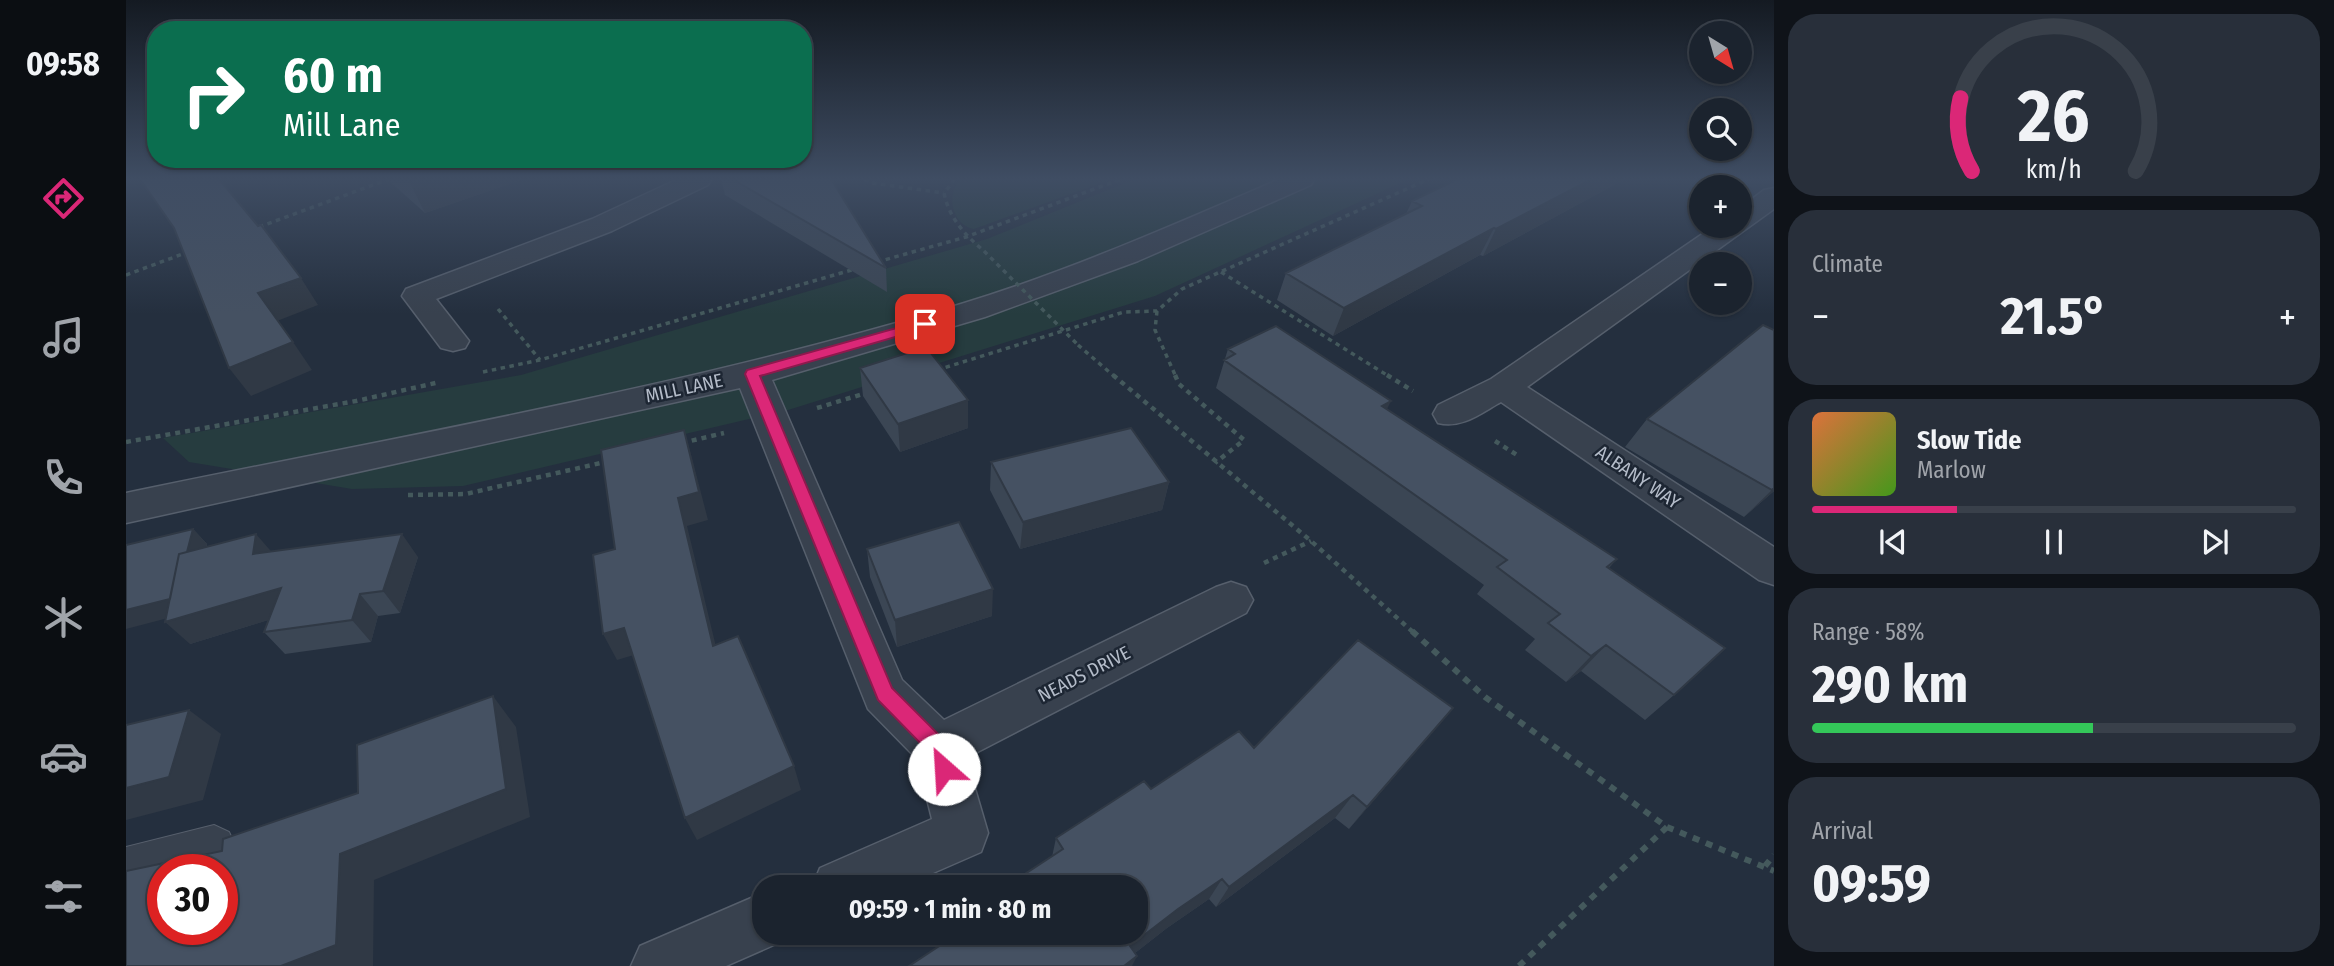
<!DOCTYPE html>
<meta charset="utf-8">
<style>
body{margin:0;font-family:"Fira Sans Condensed",sans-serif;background:#282f3a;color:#f1f3f6;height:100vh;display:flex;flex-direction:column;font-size:26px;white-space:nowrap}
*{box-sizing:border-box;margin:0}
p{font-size:23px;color:#a0a4aa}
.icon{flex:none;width:38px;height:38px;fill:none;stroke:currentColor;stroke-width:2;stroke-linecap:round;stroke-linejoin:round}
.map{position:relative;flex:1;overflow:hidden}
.drawer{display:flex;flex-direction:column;gap:14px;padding:14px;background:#0f1319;width:560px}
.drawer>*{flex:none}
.hud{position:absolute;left:21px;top:21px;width:665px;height:147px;border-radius:28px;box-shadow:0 2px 5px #0004,0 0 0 2px #39404a;background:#0b6e4f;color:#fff;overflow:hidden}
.needle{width:46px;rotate:143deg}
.buttons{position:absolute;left:1563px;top:21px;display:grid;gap:14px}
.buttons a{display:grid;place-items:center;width:63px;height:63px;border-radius:50%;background:#1b232e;box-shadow:0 2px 5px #0004,0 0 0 2px #39404a;font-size:35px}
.speed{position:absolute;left:21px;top:854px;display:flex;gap:14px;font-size:35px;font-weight:700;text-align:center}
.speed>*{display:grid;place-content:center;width:91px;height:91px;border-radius:50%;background:#1b232e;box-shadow:0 2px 5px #0004,0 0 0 2px #39404a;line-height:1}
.speed .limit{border:10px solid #d22;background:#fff;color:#111}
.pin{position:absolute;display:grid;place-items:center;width:60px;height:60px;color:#fff;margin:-30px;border-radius:14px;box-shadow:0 4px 10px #0006}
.me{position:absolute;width:77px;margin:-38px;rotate:334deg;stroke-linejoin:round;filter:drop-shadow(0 0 5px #0008)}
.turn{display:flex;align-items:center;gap:24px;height:147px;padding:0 21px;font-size:32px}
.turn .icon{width:91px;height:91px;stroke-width:2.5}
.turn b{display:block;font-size:49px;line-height:60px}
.big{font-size:52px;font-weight:700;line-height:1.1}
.drawer .card{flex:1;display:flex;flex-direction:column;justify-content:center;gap:10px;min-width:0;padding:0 24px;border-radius:28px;background:#282f3a}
.drawer .dial{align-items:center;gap:0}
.dial svg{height:182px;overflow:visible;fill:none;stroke:#39404a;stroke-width:7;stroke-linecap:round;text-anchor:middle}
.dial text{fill:#f1f3f6;stroke:none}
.song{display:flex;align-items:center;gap:21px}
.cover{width:84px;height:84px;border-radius:10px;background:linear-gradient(135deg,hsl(20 70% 55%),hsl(100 70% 35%))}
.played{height:7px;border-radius:4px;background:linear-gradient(90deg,#db2777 30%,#39404a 30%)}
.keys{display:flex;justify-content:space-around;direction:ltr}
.heat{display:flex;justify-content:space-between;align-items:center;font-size:38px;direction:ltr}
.charge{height:10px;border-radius:5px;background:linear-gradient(90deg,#34c759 58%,#39404a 0)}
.trip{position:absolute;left:626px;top:875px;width:396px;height:70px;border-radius:28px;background:#1b232e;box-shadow:0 2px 5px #0004,0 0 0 2px #39404a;font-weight:700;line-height:70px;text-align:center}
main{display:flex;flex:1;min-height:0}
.tabs{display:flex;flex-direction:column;width:126px;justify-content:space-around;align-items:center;background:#0b0e12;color:#a0a4aa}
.tabs .icon{width:49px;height:49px}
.tabs .current{color:#db2777}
.tabs b{font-size:32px;color:#f1f3f6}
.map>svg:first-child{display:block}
.green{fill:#263c3f}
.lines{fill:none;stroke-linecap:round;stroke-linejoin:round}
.lane-casing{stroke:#565f6c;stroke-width:2}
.street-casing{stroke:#565f6c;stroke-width:3}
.path-far2{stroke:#44595c;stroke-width:3.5;stroke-dasharray:4.5 4.5;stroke-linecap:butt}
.path-far1{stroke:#44595c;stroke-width:4.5;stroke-dasharray:5 5;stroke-linecap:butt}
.path{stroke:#44595c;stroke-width:6;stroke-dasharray:7 7;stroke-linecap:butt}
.lane{fill:#38414e;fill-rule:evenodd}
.street{fill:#38414e;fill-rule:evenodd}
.path-bridge{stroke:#44595c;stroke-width:3.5;stroke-dasharray:4.5 4.5;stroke-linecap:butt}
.wall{fill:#3b4654}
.shaded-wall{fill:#303945}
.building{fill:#455162;stroke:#303945;stroke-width:2;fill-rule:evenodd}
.route{fill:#db2777;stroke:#8e194d;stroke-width:2}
.labels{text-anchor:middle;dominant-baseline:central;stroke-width:5;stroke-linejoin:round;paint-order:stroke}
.street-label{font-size:19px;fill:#b4bcc9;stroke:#1d2633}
</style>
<main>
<nav class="tabs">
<b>09:58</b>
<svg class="icon current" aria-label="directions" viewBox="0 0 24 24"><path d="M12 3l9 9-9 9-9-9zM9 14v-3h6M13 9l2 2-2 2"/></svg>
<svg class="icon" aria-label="music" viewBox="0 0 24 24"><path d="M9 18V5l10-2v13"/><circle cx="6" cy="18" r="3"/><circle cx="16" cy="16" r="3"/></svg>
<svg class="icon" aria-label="phone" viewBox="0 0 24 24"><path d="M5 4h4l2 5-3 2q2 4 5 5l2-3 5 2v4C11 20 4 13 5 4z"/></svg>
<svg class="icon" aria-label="climate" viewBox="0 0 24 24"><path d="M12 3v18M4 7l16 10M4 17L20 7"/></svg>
<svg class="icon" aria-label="car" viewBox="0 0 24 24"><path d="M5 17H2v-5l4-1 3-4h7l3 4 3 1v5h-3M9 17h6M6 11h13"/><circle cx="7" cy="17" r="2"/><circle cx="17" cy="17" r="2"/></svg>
<svg class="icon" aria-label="filters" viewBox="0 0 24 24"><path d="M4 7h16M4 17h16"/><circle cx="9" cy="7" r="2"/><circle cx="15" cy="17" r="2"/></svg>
</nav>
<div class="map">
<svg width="1648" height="966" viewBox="0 0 1648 966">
<rect width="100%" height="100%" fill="#242f3e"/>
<path class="green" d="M835,179H986L848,229C826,225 819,194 835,179Z
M1009,179H1283L1029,296L662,410L337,486L226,489L63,462L37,438L395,375L861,239Z"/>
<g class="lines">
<g class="lane-casing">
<path id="lane" d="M88,825L103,832L110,847L103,862L84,870H37V882L0,891V847Z"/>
</g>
<g class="street-casing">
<path id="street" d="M552,179H586L582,185L486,231L310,299L343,341L339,348L327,351L315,348L276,296L280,289L466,219Z
M1154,179H1189L1185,185L1012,261L859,317L646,380L776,680L818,720L1090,587L1105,582L1120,587L1127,600L1120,613L840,758L862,833L855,852L775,887H686L694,868L806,819L791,759L742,709L736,694L614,388L0,523V493C279,435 562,387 835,304C944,271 1049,224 1154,179Z
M1648,188V209L1401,387L1648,547V585L1633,580L1375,402C1355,413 1336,429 1312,423L1307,414L1312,405L1365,379L1588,226H1614V208L1638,190Z
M639,892V933H662L659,940L600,966H505L514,946Z"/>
</g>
<path class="path-far2" d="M738,179L746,183L818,193
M829,179L818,193C823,218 839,235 858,251
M133,227L263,179
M751,262L840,237L995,179
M1095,272L1264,377
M0,275L62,252
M372,309L414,360
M1031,311L1029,330L1050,377
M952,345L989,377
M811,370L998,312L1031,311L1056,289L1303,179
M357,372L414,360L729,269"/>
<path class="path-far1" d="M987,375L1185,541L1288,633
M1049,375L1053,384L1118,440L1089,463
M1261,375L1287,391
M691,408L740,393
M1369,441L1391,455
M0,442L230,401L314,382
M556,443L598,433
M282,495L340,494L483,461
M1138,563L1185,541"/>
<path class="path" d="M1286,631L1359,697L1541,827L1648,871
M1639,866L1648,855
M1393,966L1541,827"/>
<use href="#lane" class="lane"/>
<use href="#street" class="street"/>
<path class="path-bridge" d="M858,251L952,345"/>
</g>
<path class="wall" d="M261,179H398L299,213Z
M595,179H705L760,268L761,292L599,195Z
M1332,179H1499L1357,256L1354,255L1207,336L1151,300L1160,273L1280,214L1286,201Z
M1637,325L1648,491L1618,517L1499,447L1521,419Z
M1102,349L1261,409L1491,559L1482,569L1548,695L1519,720L1455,671L1440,682L1399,650L1409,639L1351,594L1358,585L1090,388Z
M734,368L842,400V428L774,452L737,396Z
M865,462L1043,482L1036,510L894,549L864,490Z
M67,529L81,544V547L145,552L292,557L274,613L252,616L245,642L159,654L138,632L142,620L64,644Z
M741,549L866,616L771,647L744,577Z
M1327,708L1223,829L1209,818L1090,907L1083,899L1041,928L1009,953L1010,933L926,857L930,838L1025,789L1128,748Z"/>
<path class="shaded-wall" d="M282,179H398L299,213Z
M1466,179H1499L1357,256L1370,229Z
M1368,228L1354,255L1207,336L1218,308Z
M175,278L192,305L151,321L132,293Z
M167,342L186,370L125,396L103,368Z
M842,400V428L774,452L772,424Z
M1265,401L1251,429L1256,406Z
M558,430L566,458L582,520L561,526L596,672L587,646L552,498Z
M1043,482L1036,510L894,549L897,522Z
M1648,488V491L1618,517L1646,490Z
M67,529L81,544L65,612L0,629V610Z
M130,534L150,557L127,554Z
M276,534L292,557L274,613L257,591Z
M155,588L175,610L64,644L39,622Z
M867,589L866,616L771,647L769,620Z
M234,594L252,616L245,642L226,620Z
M498,628L511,654L491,660L477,634Z
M1480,645L1455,671L1440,682L1465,656Z
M367,696L390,727L404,817L248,880L247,966H155L214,854Z
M1327,708L1306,733L1223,829L1241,807Z
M63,710L95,734L77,800L0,820V788Z
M668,766L675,790L571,840L559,818Z
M1227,795L1209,818L1090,907L1103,887Z
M1096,879L1083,899L1041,928L995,964L1004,946L1052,909Z
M1011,956L1006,966H998Z"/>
<path class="building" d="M14,179H93L132,226L135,225L175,278L132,293L167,342L103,368L48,228Z
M606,179H705L760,268Z
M1332,179H1466L1370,229L1368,228L1218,308L1160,273L1296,206L1286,201Z
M1637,325L1648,330V488L1646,490L1521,419Z
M1150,326L1265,401L1256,406L1491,559L1481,567L1599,648L1548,695L1480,645L1465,656L1422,623L1434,614L1371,567L1381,560L1098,360L1109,354L1102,349Z
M800,347L842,400L772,424L734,368Z
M1005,428L1043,482L897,522L865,462Z
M558,430L573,492L552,498L587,646L612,636L668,766L559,818L498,628L477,634L467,555L489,549L475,450Z
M833,522L867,589L769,620L741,549Z
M67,529L61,552L53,554L44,599L0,610V545Z
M130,534L127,554L276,534L257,591L234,594L226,620L138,632L155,588L39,622L53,554Z
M1232,640L1327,708L1241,807L1227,795L1103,887L1096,879L1052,909L1004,946L1011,956L998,966H783L833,933H1010V887H879L937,849L930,838L1018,781L1025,789L1113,731L1128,748Z
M367,696L380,789L214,854L210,945L155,966H0V871L96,851L97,839L232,793L231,745ZM37,870H96V929H37Z
M63,710L43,777L0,788V725Z"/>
<linearGradient id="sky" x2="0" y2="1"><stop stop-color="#141a22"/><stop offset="0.57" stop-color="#3f4d63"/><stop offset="1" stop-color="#3f4d63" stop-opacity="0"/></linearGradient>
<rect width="1648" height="314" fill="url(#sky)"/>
<path class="route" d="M799,320L804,321V327L634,376L766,688L819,741L828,769L825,776L818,779L810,776L803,752L752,700L619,374L621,370Z"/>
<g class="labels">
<g class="street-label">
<text transform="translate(558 388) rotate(-12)">MILL LANE</text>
<text transform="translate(1512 477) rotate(34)">ALBANY WAY</text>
<text transform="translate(958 674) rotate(-27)">NEADS DRIVE</text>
</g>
</g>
</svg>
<div class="buttons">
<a><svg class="needle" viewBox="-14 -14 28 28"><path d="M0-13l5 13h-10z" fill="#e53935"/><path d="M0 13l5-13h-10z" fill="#a0a4aa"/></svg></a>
<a><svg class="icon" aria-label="search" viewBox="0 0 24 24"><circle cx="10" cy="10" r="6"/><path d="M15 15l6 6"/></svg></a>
<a>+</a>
<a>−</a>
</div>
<div class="speed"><div class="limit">30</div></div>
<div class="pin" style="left:799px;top:324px;background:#d93025"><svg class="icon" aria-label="arrive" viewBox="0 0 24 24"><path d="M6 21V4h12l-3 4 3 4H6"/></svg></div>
<svg class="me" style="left:818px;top:769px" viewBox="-20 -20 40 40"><circle r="19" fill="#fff"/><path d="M0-13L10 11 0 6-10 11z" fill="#db2777"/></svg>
<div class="trip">09:59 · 1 min · 80 m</div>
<div class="hud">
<div class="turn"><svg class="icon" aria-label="right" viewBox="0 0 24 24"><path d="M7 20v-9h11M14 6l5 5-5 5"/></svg><div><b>60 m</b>Mill Lane</div></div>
</div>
</div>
<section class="drawer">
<div class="card dial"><svg viewBox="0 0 100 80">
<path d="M14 69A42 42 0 1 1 86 69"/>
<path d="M14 69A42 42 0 0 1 9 37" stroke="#db2777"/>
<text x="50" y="56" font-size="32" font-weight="700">26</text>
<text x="50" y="72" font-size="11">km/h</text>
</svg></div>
<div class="card"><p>Climate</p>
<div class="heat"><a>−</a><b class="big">21.5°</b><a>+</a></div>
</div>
<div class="card">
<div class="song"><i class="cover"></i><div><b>Slow Tide</b><p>Marlow</p></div></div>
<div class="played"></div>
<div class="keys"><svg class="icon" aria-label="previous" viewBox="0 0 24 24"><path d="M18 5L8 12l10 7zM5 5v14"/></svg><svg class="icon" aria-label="pause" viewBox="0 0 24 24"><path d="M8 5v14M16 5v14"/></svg><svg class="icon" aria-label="next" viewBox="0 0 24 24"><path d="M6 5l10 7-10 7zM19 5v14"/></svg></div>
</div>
<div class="card"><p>Range · 58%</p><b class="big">290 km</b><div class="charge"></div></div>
<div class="card"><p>Arrival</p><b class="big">09:59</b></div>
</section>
</main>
